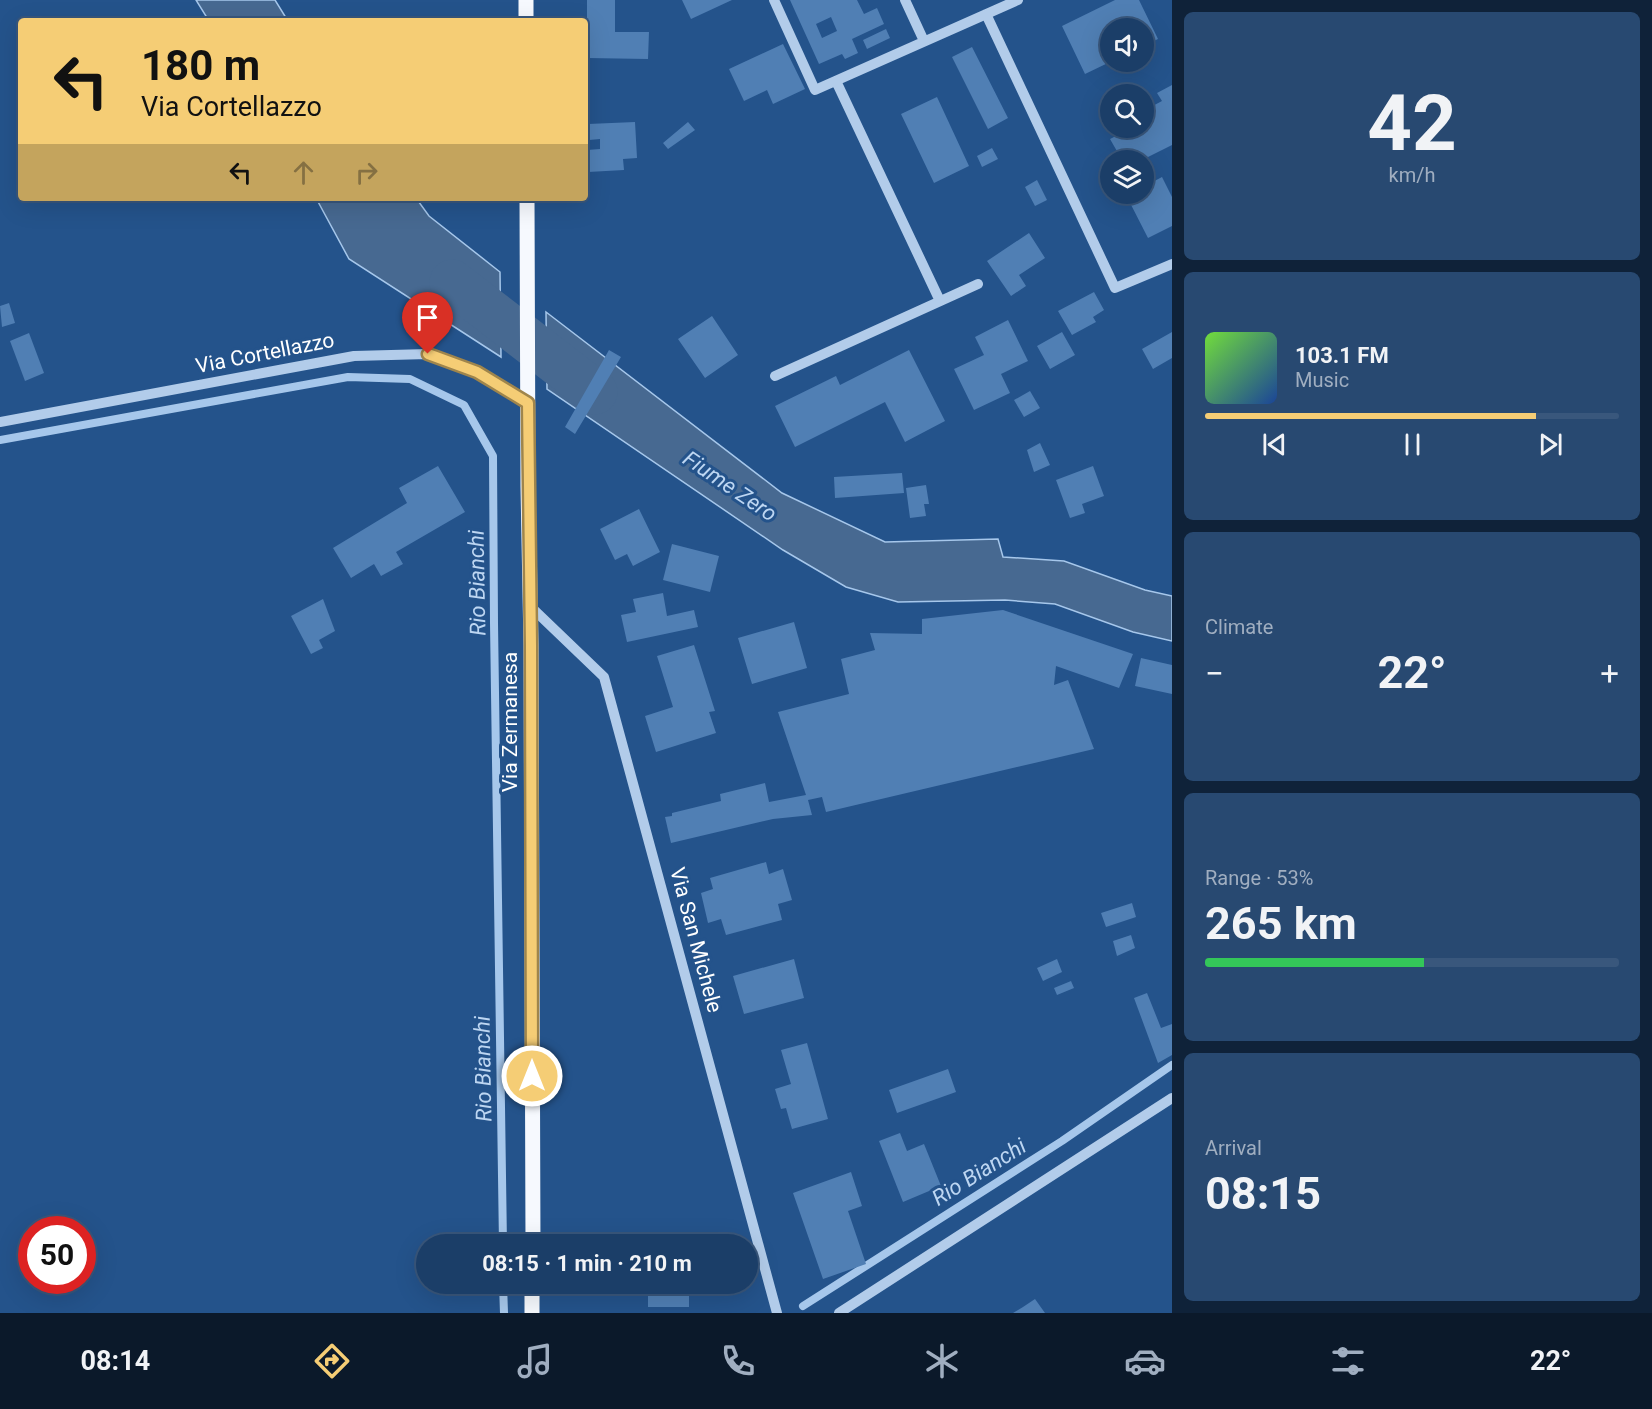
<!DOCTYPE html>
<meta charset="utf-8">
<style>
body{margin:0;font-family:Roboto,sans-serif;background:#284971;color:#f1f3f6;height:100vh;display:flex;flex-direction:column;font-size:22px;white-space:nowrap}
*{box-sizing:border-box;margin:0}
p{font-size:20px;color:#a0aec0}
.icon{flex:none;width:33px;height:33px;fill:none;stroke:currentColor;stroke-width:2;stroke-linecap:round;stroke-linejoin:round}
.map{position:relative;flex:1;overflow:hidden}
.side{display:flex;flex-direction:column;gap:12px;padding:12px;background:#0f2239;width:480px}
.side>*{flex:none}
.guide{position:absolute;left:18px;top:18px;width:570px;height:183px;border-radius:6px;box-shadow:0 6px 24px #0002,0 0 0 2px #39577c;background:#f5cd75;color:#111;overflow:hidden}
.tools{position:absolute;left:1100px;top:18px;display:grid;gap:12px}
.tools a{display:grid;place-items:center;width:54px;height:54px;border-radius:50%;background:#1b3e68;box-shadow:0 6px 24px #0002,0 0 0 2px #39577c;font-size:30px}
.speed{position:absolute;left:18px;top:1216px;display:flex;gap:12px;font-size:30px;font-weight:700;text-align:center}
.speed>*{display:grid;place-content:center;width:78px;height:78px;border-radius:50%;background:#1b3e68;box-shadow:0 6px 24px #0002,0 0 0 2px #39577c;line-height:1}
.speed .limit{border:9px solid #d22;background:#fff;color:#111}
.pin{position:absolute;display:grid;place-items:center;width:51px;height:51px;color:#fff;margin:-62px -26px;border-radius:50% 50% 50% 0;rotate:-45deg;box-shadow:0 0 6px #0007}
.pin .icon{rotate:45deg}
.me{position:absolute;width:66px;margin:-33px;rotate:0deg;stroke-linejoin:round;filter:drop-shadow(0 0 4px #0008)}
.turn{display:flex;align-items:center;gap:21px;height:126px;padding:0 24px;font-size:27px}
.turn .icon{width:78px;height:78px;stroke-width:2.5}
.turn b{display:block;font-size:42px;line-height:51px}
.lanes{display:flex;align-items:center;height:57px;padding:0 24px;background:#0003;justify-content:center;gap:30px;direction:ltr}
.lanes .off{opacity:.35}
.big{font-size:45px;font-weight:700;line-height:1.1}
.side .tile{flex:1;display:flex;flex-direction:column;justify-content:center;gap:9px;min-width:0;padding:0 21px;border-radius:9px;background:#284971}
.side .dial{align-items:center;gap:0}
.dial b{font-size:78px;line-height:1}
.song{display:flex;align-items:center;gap:18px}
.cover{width:72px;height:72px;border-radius:9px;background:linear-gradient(135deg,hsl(100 70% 55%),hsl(220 70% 35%))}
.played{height:6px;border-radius:3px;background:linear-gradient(90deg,#f5cd75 80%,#39577c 80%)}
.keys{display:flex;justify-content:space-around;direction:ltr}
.heat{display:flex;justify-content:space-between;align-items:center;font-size:33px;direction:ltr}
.charge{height:9px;border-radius:4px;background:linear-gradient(90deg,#34c759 53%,#39577c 0)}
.trip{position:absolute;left:416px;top:1234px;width:342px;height:60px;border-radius:30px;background:#1b3e68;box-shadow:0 6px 24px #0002,0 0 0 2px #39577c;font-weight:700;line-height:60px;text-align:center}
.tab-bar{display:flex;height:96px;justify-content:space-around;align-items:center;background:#0b192a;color:#a0aec0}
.tab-bar .icon{width:42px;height:42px}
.tab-bar .current{color:#f5cd75}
.tab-bar b{font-size:27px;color:#f1f3f6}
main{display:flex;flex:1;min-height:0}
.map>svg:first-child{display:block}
.water{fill:#476991;stroke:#a6c7eb;stroke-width:1.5}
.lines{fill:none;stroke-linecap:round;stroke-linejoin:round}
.stream{stroke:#a6c7eb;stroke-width:8}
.river{stroke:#476991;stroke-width:45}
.building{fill:#507fb4;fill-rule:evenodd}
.minor{stroke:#b2ccea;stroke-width:10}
.major{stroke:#f6f9fe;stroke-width:15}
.route-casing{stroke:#9f854c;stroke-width:15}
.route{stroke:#f5cd75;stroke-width:10}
.labels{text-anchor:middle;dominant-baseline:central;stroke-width:6;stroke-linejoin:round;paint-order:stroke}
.street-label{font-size:21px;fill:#fff;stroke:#24538b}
.water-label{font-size:22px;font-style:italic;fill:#bdd6f2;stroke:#24538b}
</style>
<main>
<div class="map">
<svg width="1172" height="1313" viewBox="0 0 1172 1313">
<rect width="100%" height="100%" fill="#24538b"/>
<path class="water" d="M196,0H275L288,21H209Z
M316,198H416L429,216L500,272L501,357L349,259Z
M546,312L782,493L885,542L998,539L1003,557L1064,561L1145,590L1172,596V641L1133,632L1055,604L1005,600L898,602L846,587L783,550L547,389Z"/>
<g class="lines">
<path class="stream" d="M0,440L348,377L410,379L464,405L493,456L494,623L503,1245
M503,1284L504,1313
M803,1306L1062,1141L1172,1065"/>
<path class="river" d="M452,282L595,392"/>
</g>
<path class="building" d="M587,0H615V32H649L648,59L587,58Z
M682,0H732L691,19Z
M790,0H857L864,14L877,8L884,24L852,39L858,53L845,59L842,54L819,64ZM831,17L837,31L822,38L816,24Z
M1115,0H1139L1158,39L1143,46V28H1110V62L1085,74L1062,26Z
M886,29L890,38L867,49L863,40Z
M783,44L805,89L773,104L767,90L744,101L729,69Z
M972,47L1008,118L988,129L952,57Z
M1172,85V145L1142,160H1122L1110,139L1124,132L1121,128H1143V106L1145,110L1162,101L1157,93Z
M937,97L969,166L934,183L901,114Z
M635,122L637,158L623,159L624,170L588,172L587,150L600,149V139L589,140L588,124Z
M688,122L695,130L668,149L663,143Z
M992,148L998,159L982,167L977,156Z
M1162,177L1172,197V226L1148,238L1126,195L1143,194V187Z
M1037,180L1047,200L1035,206L1025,187Z
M1029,233L1045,258L1019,275L1026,286L1011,296L987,261Z
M1094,292L1104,310L1093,317L1096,322L1072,335L1058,311Z
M9,303L15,323L2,327L0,306Z
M712,316L738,355L705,378L678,339Z
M1008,320L1028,361L1001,374L1010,393L974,410L954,369L984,355L975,337Z
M1062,332L1075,355L1050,369L1037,346Z
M1172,332V358L1153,369L1142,349Z
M29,333L44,373L25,381L10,341Z
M609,350L621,357L575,434L565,427Z
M909,350L945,421L905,442L885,402L795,447L775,406L836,376L840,385Z
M1030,391L1040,408L1024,417L1014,400Z
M1040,443L1050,465L1034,472L1027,450Z
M438,466L465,512L396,552L403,564L381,576L374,564L351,578L333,548L407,503L399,488Z
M1093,466L1104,496L1082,504L1085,513L1070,518L1056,480Z
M902,473L904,493L835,498L834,477Z
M926,485L929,504H924L926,516L910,518L906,488Z
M639,509L660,552L633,566L627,554L615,560L600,529Z
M672,544L719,556L710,592L663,580Z
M663,593L667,616L694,610L698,627L627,642L621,615L636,612L633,599Z
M323,599L335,631L319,640L323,648L311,654L291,616Z
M1003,610L1133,654L1119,688L1056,666L1054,685L1068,680L1094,749L826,812L822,797L808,800L812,815L773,819L671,843L665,817L672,816V813L721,801L720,794L765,783L769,802L806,795L778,712L849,694L841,659L875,650L870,633L922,634V619Z
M794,622L807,668L752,684L738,638Z
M694,645L715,711L709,712L716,733L656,752L645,716L673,707L657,656Z
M1141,658L1172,665V694L1135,686Z
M766,862L769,874L783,869L792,900L778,904L782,920L726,935L721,919L708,923L701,893L713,889L710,878Z
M1132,903L1136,917L1106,927L1101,913Z
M1131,935L1135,948L1117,956L1113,941Z
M794,959L804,998L744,1014L733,976Z
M1057,959L1062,972L1043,981L1037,968Z
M1071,981L1074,988L1057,995L1054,988Z
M1147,993L1161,1028L1172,1024V1055L1158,1063L1134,998Z
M807,1043L828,1119L792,1129L786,1108L781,1109L775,1089L791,1084L781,1050Z
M948,1069L956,1092L897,1113L889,1090Z
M900,1133L907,1151L924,1144L941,1186L903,1202L879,1141Z
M851,1172L862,1206L848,1211L866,1264L823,1279L793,1193Z
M648,1284H689V1307H648Z
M1035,1299L1045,1313H1013L1023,1307Z"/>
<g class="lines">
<path class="minor" d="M774,0L815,90L1018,0
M905,0L924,41
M986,14L1115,288L1172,264
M836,81L940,301
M775,376L978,284
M0,422L354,356L428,354L477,372L528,403
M530,606L604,677L777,1313
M839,1313L1172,1098"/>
<path class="major" d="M526,0V21
M527,198L528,487L531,645L533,1245
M532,1313V1284"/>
</g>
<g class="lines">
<g class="route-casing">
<path id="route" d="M428,354L477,372L528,403L531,645L532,1076"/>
</g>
<use href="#route" class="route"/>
</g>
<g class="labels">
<g class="street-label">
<text transform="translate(265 353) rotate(-11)">Via Cortellazzo</text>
<text transform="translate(510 722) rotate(-90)">Via Zermanesa</text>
<text transform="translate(696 940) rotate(75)">Via San Michele</text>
</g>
<g class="water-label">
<text transform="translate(730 486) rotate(34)">Fiume Zero</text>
<text transform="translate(477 583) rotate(-91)">Rio Bianchi</text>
<text transform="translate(483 1069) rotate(-91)">Rio Bianchi</text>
<text transform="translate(979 1172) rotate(-32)">Rio Bianchi</text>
</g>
</g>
</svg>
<div class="tools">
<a><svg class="icon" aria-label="sound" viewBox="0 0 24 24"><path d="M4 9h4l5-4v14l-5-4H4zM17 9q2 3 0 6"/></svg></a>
<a><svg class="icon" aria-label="search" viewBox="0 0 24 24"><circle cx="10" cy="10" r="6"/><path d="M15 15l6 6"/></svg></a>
<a><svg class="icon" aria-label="layers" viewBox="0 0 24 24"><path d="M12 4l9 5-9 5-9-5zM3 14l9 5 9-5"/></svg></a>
</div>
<div class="speed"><div class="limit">50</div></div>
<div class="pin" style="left:428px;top:354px;background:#d93025"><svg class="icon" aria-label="arrive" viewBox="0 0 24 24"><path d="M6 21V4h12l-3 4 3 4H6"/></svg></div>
<svg class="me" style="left:532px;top:1076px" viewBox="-20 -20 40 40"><circle r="17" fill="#f5cd75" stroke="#fff" stroke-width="3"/><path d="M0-11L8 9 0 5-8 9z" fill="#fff"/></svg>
<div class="trip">08:15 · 1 min · 210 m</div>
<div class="guide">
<div class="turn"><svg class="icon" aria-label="left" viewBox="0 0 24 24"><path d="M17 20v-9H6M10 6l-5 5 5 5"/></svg><div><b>180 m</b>Via Cortellazzo</div></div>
<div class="lanes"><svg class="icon" aria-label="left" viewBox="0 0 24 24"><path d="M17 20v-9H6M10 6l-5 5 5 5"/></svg><svg class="icon off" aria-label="ahead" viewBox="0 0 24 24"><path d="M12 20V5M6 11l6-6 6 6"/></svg><svg class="icon off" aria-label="right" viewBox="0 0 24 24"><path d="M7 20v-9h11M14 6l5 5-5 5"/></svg></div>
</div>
</div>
<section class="side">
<div class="tile dial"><b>42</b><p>km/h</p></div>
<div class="tile">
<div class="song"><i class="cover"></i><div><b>103.1 FM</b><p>Music</p></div></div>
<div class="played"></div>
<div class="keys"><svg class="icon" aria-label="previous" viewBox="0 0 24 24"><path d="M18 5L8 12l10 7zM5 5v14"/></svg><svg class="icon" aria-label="pause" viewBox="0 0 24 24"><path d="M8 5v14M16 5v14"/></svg><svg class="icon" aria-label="next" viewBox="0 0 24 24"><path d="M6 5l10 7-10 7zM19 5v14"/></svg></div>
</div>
<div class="tile"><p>Climate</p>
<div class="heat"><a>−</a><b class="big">22°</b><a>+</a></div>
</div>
<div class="tile"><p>Range · 53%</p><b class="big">265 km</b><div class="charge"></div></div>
<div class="tile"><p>Arrival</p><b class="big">08:15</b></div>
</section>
</main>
<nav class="tab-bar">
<b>08:14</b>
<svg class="icon current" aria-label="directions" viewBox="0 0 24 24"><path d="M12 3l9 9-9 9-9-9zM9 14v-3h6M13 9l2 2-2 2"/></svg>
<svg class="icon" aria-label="music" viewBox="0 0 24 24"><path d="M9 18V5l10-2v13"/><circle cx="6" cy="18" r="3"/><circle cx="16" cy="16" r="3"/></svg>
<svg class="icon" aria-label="phone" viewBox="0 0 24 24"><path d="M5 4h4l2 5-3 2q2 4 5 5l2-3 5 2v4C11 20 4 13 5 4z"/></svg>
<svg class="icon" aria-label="climate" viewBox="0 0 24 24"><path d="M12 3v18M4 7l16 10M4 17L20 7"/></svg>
<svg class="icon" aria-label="car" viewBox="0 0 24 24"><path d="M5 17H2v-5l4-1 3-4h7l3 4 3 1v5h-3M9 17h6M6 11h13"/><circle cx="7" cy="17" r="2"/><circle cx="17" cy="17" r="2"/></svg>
<svg class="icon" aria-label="filters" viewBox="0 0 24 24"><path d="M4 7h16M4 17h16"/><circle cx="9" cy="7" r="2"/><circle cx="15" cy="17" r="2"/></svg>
<b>22°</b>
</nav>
